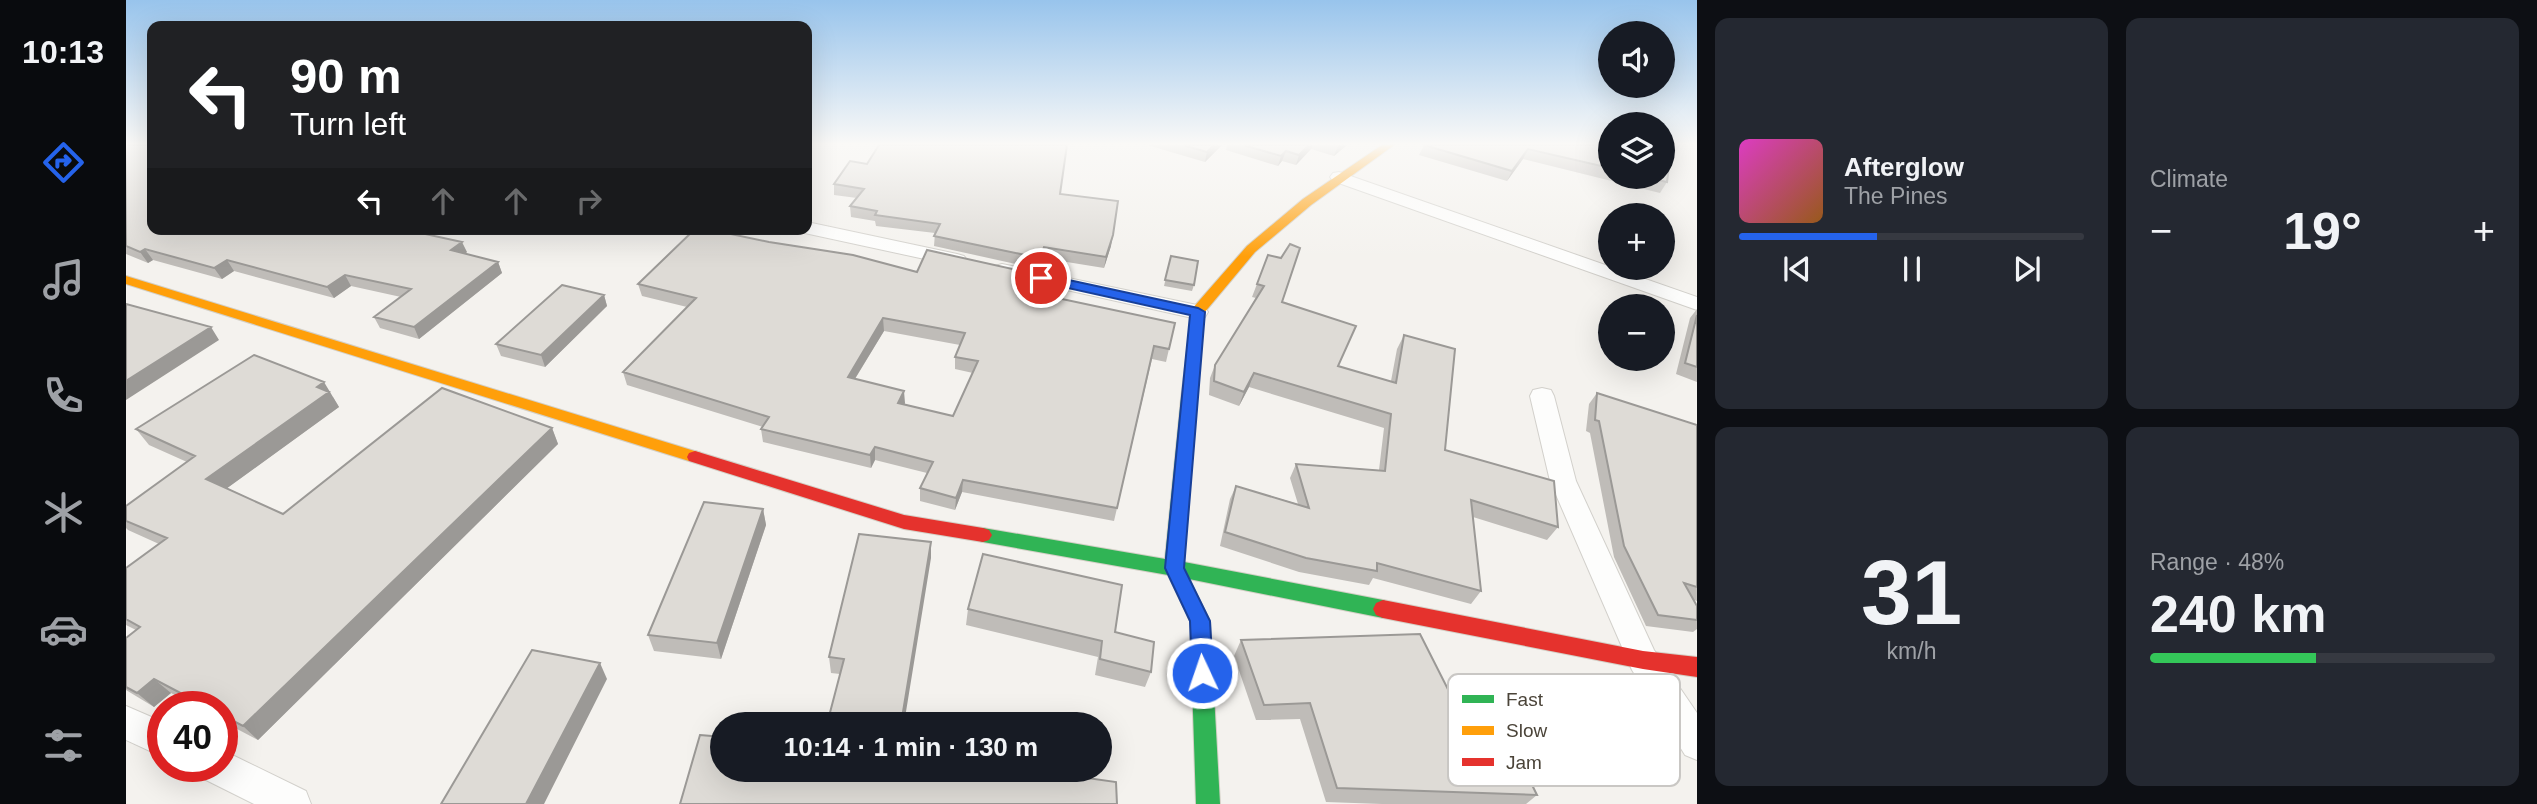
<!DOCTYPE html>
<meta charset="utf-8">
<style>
body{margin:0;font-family:Helvetica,sans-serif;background:#242831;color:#f1f3f6;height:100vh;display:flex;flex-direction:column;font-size:26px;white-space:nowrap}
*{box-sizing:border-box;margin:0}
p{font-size:23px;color:#9ea1a6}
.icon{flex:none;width:38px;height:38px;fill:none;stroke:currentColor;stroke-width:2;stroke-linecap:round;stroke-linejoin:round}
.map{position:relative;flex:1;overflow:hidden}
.side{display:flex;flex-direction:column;gap:18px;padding:18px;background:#0d0f14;width:840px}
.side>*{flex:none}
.banner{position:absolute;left:21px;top:21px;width:665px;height:214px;border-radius:14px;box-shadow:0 7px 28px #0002;background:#202124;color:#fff;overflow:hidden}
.tools{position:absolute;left:1472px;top:21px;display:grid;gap:14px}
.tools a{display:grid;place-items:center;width:77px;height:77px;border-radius:50%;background:#171b24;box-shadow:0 7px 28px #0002;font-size:35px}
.speed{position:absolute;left:21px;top:691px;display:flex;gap:14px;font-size:35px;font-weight:700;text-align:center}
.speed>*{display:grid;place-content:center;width:91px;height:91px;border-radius:50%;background:#171b24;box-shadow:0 7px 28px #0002;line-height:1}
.speed .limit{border:10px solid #d22;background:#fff;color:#111}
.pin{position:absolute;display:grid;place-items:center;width:60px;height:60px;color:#fff;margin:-30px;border:4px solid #fff;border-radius:50%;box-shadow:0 2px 7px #0007}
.me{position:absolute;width:77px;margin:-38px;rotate:357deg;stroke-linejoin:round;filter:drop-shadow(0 0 5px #0008)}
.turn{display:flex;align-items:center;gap:24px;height:147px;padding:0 28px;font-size:32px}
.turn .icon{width:91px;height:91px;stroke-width:2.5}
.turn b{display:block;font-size:49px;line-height:60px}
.lanes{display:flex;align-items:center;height:66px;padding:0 28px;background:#0003;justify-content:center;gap:35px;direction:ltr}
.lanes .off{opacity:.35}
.big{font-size:52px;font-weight:700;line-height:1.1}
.side .tile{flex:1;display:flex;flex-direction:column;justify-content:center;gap:10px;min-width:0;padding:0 24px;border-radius:14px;background:#242831}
.side .dial{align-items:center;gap:0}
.dial b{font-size:91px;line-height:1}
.song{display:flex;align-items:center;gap:21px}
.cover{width:84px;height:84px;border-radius:10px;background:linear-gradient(135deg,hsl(310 70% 55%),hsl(30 70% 35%))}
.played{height:7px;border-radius:4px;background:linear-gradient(90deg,#2563eb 40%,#363941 40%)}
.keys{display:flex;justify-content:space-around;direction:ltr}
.heat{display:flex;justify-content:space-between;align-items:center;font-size:38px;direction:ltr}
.charge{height:10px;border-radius:5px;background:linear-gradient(90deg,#34c759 48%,#363941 0)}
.side .tiles{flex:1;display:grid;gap:18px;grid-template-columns:repeat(2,1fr)}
.trip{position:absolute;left:584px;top:712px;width:402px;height:70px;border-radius:35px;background:#171b24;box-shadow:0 7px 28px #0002;font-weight:700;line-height:70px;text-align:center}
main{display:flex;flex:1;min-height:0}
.menu{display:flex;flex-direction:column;width:126px;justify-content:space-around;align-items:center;background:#090b0e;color:#9ea1a6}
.menu .icon{width:49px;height:49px}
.menu .active{color:#2563eb}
.menu b{font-size:32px;color:#f1f3f6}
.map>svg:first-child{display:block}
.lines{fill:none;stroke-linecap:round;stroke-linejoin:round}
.street-casing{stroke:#d2d0cb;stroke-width:2}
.fast-casing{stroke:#d3cfc5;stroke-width:2}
.slow-casing{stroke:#d3cfc5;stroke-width:2}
.jam-casing{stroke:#d3cfc5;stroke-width:2}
.street{fill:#fdfdfc;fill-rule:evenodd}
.fast{fill:#30b455;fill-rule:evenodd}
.slow{fill:#ff9f0a;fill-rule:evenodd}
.jam{fill:#e5322d;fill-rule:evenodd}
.wall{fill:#bfbcb8;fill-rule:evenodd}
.shaded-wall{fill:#9b9996}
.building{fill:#dedbd6;stroke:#9b9996;stroke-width:2;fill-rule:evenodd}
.route{fill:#2563eb;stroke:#184099;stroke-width:2}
.key{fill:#fff;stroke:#c9c7c4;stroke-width:2}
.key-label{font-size:19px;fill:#4b4439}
</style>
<main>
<nav class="menu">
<b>10:13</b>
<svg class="icon active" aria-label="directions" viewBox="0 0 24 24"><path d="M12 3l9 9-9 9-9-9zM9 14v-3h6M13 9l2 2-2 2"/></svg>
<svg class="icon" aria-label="music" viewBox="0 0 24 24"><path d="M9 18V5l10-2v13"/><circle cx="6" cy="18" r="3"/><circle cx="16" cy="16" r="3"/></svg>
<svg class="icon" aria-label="phone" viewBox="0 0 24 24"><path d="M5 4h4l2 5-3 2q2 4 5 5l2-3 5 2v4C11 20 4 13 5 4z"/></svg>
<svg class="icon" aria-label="climate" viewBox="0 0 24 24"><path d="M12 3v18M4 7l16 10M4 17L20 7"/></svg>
<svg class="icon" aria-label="car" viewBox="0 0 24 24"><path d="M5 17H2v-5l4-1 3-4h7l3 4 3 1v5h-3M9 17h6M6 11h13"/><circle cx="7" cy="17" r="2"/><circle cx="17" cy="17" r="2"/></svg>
<svg class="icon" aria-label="filters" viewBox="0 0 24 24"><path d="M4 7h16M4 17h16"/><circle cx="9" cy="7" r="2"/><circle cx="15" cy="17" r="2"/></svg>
</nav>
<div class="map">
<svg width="1571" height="804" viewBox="0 0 1571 804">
<rect width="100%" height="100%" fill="#f4f2ee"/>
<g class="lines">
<g class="street-casing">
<path id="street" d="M1213,172L1571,297V310L1207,181L1204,177L1207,173Z
M681,222L831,254L838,256L841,260L838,264L831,266L674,232L672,229H681Z
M876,264L1071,305L1079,307L1082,312L1079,317L1071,319L869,274L866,270L869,266Z
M1416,388L1425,390L1428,396L1450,481L1528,650L1571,713V760L1559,755L1506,670L1424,481L1404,396L1407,390Z
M0,706L37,722V757L0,740Z
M96,750L180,791L185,804H128L78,779L73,766H96Z"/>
</g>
<g class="fast-casing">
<path id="fast" d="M1063,394L1071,399L1058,562L1257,600L1264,603L1267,609L1264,615L1257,618L1063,579L1084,621L1094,804H1070L1064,621L1042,575L857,542L851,540L848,535L851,530L857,528L1039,559L1055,399Z"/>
</g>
<g class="slow-casing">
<path id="slow" d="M1256,145H1268L1185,205L1129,252L1078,313L1071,399L1069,403H1057L1055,399L1066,309L1121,246L1177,199Z
M0,276L575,453L577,457L575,461H563L0,284Z"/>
</g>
<g class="jam-casing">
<path id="jam" d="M569,451L778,515L857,528L863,530L866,535L863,540L857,542L778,529L563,461L561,457L563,453Z
M1257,600L1517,651L1571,657V677L1517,669L1257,618L1250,615L1247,609L1250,603Z"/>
</g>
<use href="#street" class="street"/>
<use href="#fast" class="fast"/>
<use href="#slow" class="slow"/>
<use href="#jam" class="jam"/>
</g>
<path class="wall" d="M0,145L26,229H315L306,235L341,252L339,254L372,262L376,273L293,339L254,328L248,317L275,297L225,286L208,298L108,271L96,279L27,260L22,263L0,254Z
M1021,145H1096L1079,162Z
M1101,145H1221L1208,156L1185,149L1170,165L1156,161L1152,166L1100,150Z
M1298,145H1484V177H1536V145H1554L1548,156L1544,155L1541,182L1534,193L1397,159L1381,181L1293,155Z
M708,184L934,194L985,246L978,268L916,258L913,269L808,246L809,233L750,226L749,221L725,217L724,206L731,198L708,195Z
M1142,255L1156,302L1212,366L1265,381L1271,349L1278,335L1319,450L1432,527L1421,540L1347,517L1355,591L1345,604L1247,578L1243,585L1173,572L1094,546L1104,499L1110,486L1172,504L1164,478L1170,464L1253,470L1258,428L1123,387L1113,406L1083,395L1084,378L1089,365L1130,298L1126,297Z
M1045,256L1068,285L1066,291L1038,286Z
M791,272L909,274L905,293L1043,349L1040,362L1026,359L988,521L836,492L829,510L794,501V488L801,473L749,460L745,468L637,442L635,429L637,427L501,385L497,372L561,307L516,296L512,284ZM758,331L834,345L829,357V369L847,373L827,416L778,404L779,403L729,379Z
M478,295L481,306L419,367L375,356L370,344Z
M1571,309V382L1550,374L1564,318Z
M1471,393L1571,425V601L1568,600L1571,606V629L1567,632L1520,626L1488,557L1464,433L1460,431L1463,404Z
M207,397L213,407L101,488L157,514L426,428L432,444L132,740L96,721V707H71L45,693L28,707L0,690V638L10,630L0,625V568L33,544L2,530L0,528V506L61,462L23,445L10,429Z
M637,509L640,525L595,659L528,651L522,635Z
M805,558L714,674L705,673L703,657Z
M842,609L989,632L1025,672L1019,687L969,675L972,657L840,625Z
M1115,640L1339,723L1411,795L1400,804H1256L1200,802L1174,719L1130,720L1108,656Z"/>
<path class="shaded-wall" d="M1088,145H1096L1079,162L1081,152Z
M1183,145H1187L1185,149L1170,165L1173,155Z
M1213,145H1221L1208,156L1212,146Z
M1402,149L1397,159L1381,181L1386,171Z
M1160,151L1156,161L1152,166L1155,156Z
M294,229H315L295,243L290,232Z
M987,235L985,246L978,268L980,257Z
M336,242L341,252L329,261L325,250Z
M918,247L916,258L913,269L914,258Z
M19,249L27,260L22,263L14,252Z
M101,260L108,271L96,279L88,268Z
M372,262L376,273L293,339L288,327Z
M909,274L907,286L902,305L903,292Z
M219,275L225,286L208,298L201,287Z
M478,295L481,306L419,367L415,355Z
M757,318L758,331L722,390V377Z
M85,327L93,340L0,400V381Z
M1128,373L1123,387L1113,406L1118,392Z
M198,382L213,407L93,494L80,479Z
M778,391L779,403L772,416V403Z
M426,428L432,444L132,740L117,726Z
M749,447V460L745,468L744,455Z
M837,480L836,492L829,510L830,498Z
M637,509L640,525L595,659L591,643Z
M805,542V558L778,724H775Z
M474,663L481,679L418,804H400Z
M28,679L45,693L28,707L11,693Z"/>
<path class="building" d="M0,145H26V229H294L290,232L336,242L325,250L372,262L288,327L248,317L285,289L219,275L201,287L101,260L88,268L19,249L14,252L0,246Z
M753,145H941L934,194L992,201L987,235L980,257L918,247L914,258L808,236L814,224L749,215L751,211L724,206L738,189L708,184L724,161L741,164Z
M1057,145H1088L1081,152Z
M1117,145H1183L1173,155L1160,151L1155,156Z
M1298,145H1484V168L1402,149L1386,171Z
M1536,145H1546L1541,182L1518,177H1536Z
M569,229H581L643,242L727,255L791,272L801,250L909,274L903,292L1049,323L1043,349L1028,346L991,508L837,480L830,498L794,488L807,462L749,447L744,455L635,429L643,417L497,372L570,298L512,284ZM757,318L839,333L829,357L852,361L827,416L772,403L778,391L722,377Z
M1164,244L1174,248L1156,302L1230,326L1212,366L1270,383L1278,335L1329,349L1319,450L1428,481L1432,527L1345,500L1355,591L1251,563V571L1180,558L1099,532L1110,486L1183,508L1170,464L1259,471L1265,414L1128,373L1118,392L1088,381L1089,365L1138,286L1131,284L1142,255L1155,258Z
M1045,256L1072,261L1068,285L1039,280Z
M436,285L478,295L415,355L370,344Z
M0,304L85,327L0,381Z
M1571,315V367L1559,363Z
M128,355L198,382L191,387L203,392L80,479L157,514L316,388L426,428L117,726L96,715V707H81L28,679L11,693L0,687V638L14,627L0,619V568L41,538L0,521V506L69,456L10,429Z
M1471,393L1571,425V587L1558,583L1571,606V620L1532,615L1498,546L1473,421L1469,420Z
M578,502L637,509L591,643L522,635Z
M733,534L805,542L775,724H701L718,659L703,657Z
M857,554L996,585L989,632L1028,642L1025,672L974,659L976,641L842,609Z
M1294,634L1339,723L1376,724L1411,795L1211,788L1184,703L1138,705L1115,640Z
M406,650L474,663L400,804H315Z
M574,735L597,737V770H905L990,782L991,804H554Z"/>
<linearGradient id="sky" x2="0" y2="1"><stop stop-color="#98c4ec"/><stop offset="0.56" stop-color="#faf9f7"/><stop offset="1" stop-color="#faf9f7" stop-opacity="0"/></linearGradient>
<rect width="1571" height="257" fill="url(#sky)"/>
<path class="route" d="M915,274L1072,308L1079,312L1058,568L1084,621L1087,673L1084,680L1076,683L1069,680L1066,673L1064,621L1039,568L1064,315L910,281L909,278Z"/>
<rect x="1322" y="674" width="232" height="112" rx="10" class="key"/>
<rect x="1336" y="695" width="32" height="8" fill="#30b455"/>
<rect x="1336" y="726" width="32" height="9" fill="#ff9f0a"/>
<rect x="1336" y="758" width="32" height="8" fill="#e5322d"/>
<g class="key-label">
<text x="1380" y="706">Fast</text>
<text x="1380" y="737">Slow</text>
<text x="1380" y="769">Jam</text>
</g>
</svg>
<div class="tools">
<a><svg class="icon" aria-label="sound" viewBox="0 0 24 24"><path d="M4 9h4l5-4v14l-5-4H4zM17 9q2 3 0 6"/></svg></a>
<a><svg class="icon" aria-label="layers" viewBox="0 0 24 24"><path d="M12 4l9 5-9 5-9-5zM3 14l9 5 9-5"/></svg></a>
<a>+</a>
<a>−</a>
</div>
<div class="speed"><div class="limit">40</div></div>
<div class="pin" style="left:915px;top:278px;background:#d93025"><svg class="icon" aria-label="arrive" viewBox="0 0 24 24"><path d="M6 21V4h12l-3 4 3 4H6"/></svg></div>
<svg class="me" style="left:1076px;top:673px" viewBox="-20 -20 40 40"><circle r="17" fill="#2563eb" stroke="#fff" stroke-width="3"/><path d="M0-11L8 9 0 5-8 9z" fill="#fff"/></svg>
<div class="trip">10:14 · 1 min · 130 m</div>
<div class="banner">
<div class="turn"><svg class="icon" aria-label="left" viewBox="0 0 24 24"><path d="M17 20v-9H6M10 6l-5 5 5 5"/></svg><div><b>90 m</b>Turn left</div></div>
<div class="lanes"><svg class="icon" aria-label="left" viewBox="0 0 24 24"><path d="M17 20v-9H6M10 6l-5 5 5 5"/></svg><svg class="icon off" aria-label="ahead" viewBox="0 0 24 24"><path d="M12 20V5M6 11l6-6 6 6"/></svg><svg class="icon off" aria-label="ahead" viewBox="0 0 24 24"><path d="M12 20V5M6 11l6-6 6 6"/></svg><svg class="icon off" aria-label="right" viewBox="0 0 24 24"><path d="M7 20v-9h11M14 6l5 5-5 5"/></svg></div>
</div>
</div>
<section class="side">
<div class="tiles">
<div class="tile">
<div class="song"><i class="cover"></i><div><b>Afterglow</b><p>The Pines</p></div></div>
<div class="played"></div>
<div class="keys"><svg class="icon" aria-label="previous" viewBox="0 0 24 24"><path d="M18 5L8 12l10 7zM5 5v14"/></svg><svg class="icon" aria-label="pause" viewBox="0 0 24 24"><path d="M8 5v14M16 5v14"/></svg><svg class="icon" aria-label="next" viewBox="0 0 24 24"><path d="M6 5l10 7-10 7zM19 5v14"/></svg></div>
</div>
<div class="tile"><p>Climate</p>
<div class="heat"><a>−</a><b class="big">19°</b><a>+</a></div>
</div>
<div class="tile dial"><b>31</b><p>km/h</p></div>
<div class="tile"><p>Range · 48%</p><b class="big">240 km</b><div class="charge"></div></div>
</div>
</section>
</main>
